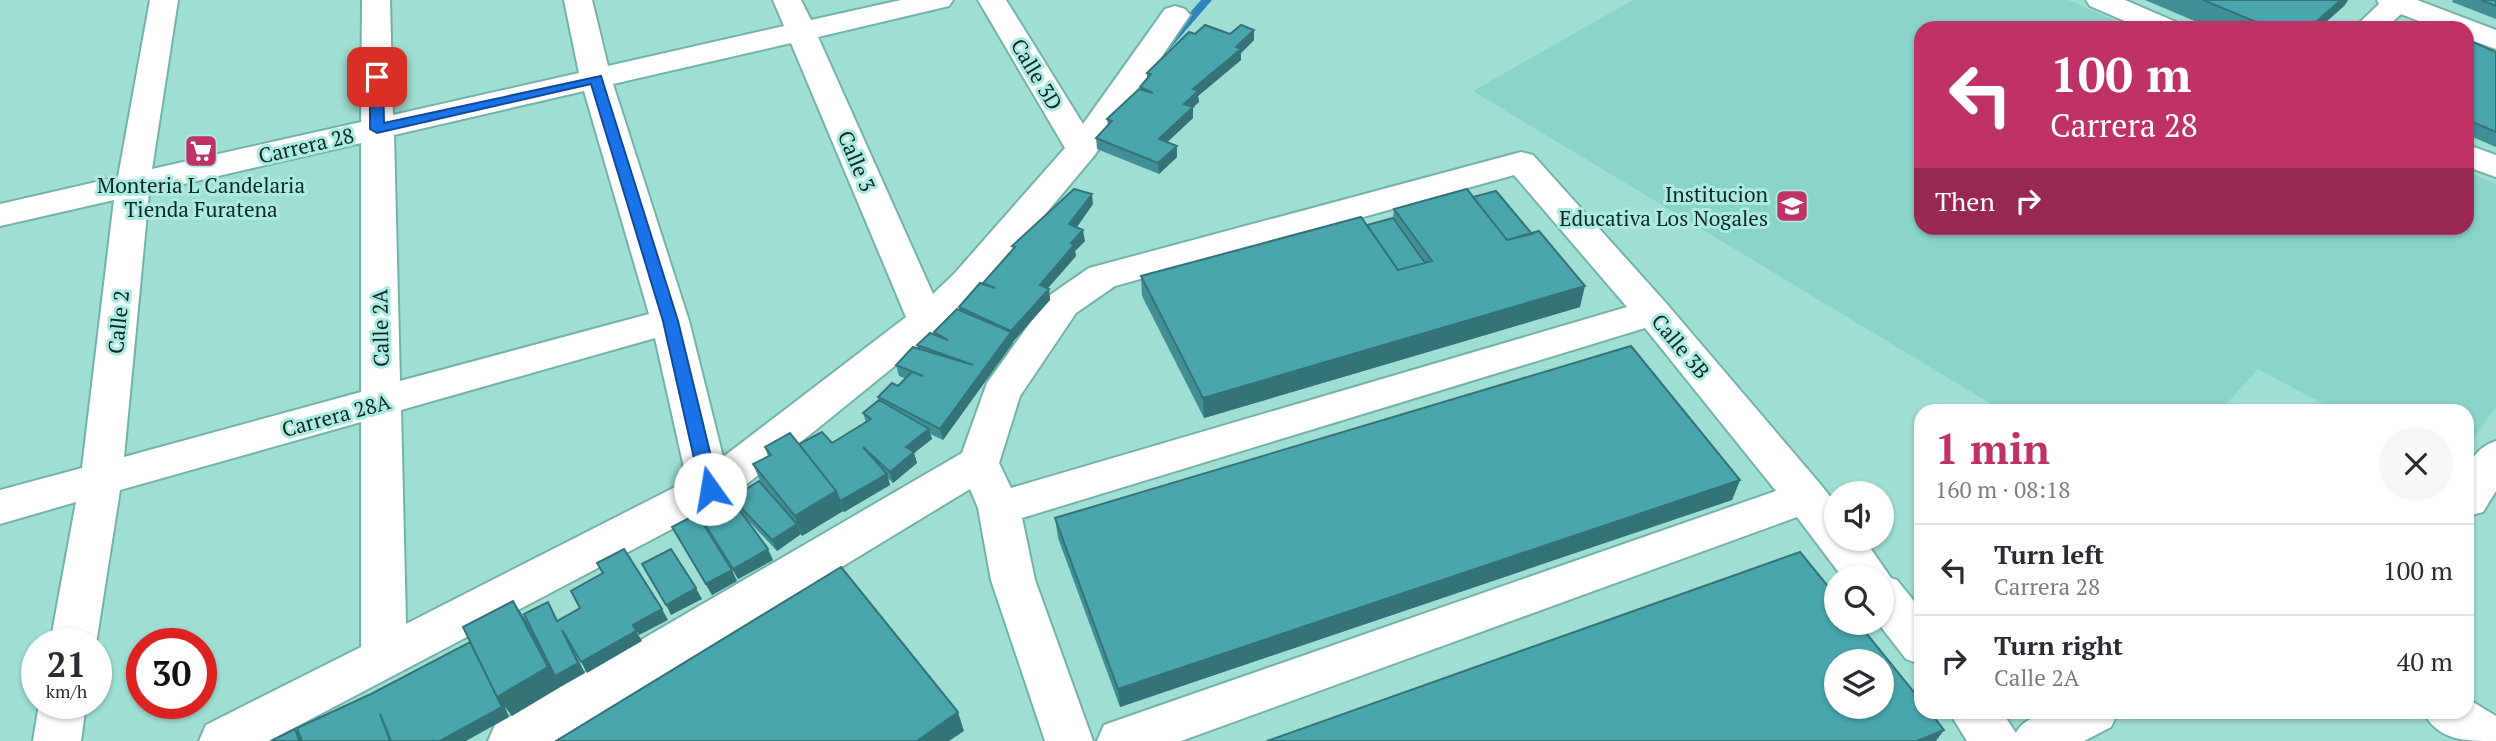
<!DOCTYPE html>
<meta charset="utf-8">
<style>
body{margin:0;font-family:"PT Serif",serif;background:#f7f7f7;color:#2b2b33;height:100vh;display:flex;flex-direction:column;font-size:26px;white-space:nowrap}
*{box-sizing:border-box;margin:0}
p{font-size:23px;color:#7c7c81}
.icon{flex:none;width:38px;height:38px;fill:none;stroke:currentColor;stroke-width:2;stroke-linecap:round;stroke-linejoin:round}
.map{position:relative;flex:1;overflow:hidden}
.panel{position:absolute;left:1914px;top:404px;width:560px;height:315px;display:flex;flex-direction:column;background:#fff;border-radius:21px;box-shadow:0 2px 5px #0004}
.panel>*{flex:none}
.hud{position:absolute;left:1914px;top:21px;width:560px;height:214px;border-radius:21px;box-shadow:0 2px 5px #0004;background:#be3267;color:#fff;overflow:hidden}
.buttons{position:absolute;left:1824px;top:481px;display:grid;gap:14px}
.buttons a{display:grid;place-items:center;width:70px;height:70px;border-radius:50%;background:#fff;box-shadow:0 2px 5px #0004;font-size:35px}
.speed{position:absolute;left:21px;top:628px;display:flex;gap:14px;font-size:35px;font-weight:700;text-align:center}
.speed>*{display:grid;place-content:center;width:91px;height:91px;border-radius:50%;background:#fff;box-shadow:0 2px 5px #0004;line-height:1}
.speed small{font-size:18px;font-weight:400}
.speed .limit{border:10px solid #d22;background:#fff;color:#111}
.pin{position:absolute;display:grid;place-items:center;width:60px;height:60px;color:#fff;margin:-30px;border-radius:14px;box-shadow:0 4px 10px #0006}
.me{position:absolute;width:77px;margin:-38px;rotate:347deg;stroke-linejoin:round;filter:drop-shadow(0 0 5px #0008)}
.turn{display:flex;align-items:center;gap:24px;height:147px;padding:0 21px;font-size:32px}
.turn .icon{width:91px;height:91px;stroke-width:2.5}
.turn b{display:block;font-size:49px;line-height:60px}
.then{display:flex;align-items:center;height:66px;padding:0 21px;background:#0003;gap:14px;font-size:26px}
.round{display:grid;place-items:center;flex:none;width:74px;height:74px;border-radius:37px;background:#f7f7f7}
.overview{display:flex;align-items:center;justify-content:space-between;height:119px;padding:0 21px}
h1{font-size:42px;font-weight:700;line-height:52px;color:#be3267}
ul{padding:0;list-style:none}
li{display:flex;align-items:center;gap:21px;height:91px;padding:0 21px;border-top:2px solid #e1e1e2}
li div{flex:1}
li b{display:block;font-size:26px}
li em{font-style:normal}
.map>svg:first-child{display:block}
.built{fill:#89d3c7}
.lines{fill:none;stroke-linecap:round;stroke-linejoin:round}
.stream{fill:#3183bb;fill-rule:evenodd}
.minor-casing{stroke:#74b2a8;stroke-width:4}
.minor{fill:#fff;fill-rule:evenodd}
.wall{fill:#408f95}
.shaded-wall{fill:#347479}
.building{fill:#4aa6ad;stroke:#347479;stroke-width:2;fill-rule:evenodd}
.route{fill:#1a73e8;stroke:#114b97;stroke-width:2}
.labels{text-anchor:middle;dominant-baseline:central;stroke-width:6;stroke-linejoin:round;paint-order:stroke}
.street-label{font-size:21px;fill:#0e2824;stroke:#acebe0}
.poi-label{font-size:21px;fill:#0e2824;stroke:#acebe0}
</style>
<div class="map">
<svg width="2496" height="741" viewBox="0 0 2496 741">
<rect width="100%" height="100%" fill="#9fded3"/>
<path class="built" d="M 1633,0 L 2068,0 L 2133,28 L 1922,28 L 1922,228 L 2468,228 L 2468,172 L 2496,184 L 2496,407 L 2468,446 L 2468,411 L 2337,411 L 2258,369 L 2220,411 L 2003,411 L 1473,91 Z"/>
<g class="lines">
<path class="stream" d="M 1201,0 L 1212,0 L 1168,51 L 1160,51 L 1160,47 Z"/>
<defs>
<path id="minor" d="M 150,0 L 178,0 L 152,169 L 361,122 L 362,0 L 390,0 L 393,115 L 579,73 L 564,0 L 592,0 L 608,66 L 784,26 L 773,0 L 801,0 L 811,20 L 901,0 L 953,0 L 949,6 L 818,37 L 933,294 L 954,274 L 1065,148 L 978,0 L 1006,0 L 1083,124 L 1165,9 L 1175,6 L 1185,9 L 1190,15 L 1094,156 L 980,292 L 939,330 L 817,429 L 725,501 L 269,741 L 199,741 L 206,725 L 361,647 L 361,422 L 120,490 L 96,644 L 50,644 L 76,502 L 0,524 L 0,490 L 82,468 L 114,200 L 0,226 L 0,204 L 118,177 ZM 791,43 L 906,317 L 723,457 L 689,321 L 613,84 ZM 584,91 L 649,314 L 400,381 L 394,135 ZM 361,143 L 361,392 L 124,457 L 149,192 ZM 655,338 L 687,481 L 406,624 L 401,410 Z
M 2086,0 L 2125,0 L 2176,22 L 2181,28 L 2141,28 L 2090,6 Z
M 2377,0 L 2417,0 L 2496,30 L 2496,49 L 2468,39 L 2468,28 L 2437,28 L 2401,14 L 2386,28 L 2354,28 L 2379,4 Z
M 2468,145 L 2496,155 L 2496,177 L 2468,167 Z
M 1521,152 L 1533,155 L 1666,303 L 1821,485 L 1836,504 L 1836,539 L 1864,539 L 1891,578 L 1897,580 L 1922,611 L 1922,665 L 1906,659 L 1878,623 L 1881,623 L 1881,578 L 1843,578 L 1797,517 L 1181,741 L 1097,741 L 1104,725 L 1121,719 L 1776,491 L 1645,328 L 1022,518 L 1035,580 L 1093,741 L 1045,741 L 991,580 L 978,508 L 970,489 L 555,741 L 488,741 L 495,725 L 962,453 L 987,383 L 1050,295 L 1089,268 ZM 1514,175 L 1627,307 L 1011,488 L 999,463 L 1020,396 L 1076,313 L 1115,286 Z
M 2496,441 L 2496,491 L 2483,512 L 2468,516 C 2468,485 2460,453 2496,441 Z
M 2468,699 L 2496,716 L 2496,741 C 2464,741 2439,741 2423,712 L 2468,712 Z
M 39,704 L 86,704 L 81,741 L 33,741 Z
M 1949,712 L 2002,712 L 2016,733 C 2030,704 2090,712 2118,712 L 2111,727 L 2084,741 L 1967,741 Z"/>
</defs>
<use href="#minor" class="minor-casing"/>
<use href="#minor" class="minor"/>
</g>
<path class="wall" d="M 2145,0 L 2348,0 L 2344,6 L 2319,28 L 2211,28 Z
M 2453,0 L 2496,0 L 2496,19 L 2452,2 Z
M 1254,30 L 1254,40 L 1241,53 L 1241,60 L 1198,96 L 1199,102 L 1193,107 L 1193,118 L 1167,142 L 1177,146 L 1177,157 L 1159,174 L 1097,149 L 1096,138 L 1108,126 L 1107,119 L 1140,89 L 1140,87 L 1147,79 L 1147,73 L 1195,34 L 1230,34 Z
M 2468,40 L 2496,52 L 2496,147 L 2468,135 Z
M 1473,197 L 1580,307 L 1204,418 L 1142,296 L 1141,276 L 1367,225 L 1393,218 L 1394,209 Z
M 1093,204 L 1077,227 L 1085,241 L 1075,251 L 1076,256 L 1048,288 L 1050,300 L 1013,341 L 1013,343 L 943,440 L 930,434 L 932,439 L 914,453 L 917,463 L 893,483 L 888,478 L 890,485 L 844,512 L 843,511 L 802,536 L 801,534 L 777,551 L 744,516 L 773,560 L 738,579 L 704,525 L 699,515 L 734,503 L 732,498 L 761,483 L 753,464 L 768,456 L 765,447 L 832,443 L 866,422 L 863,413 L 879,400 L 878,397 L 898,386 L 906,379 L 899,376 L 896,365 L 918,348 L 917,345 L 935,334 L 934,332 L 959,310 L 959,307 L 983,284 L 983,283 L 1013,249 L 1012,246 Z
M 1740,480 L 1732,500 L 1120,707 L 1058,538 L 1055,518 Z
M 672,527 L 737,581 L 712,595 Z"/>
<path class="shaded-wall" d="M 2341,0 L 2348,0 L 2344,6 L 2319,28 L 2309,28 Z
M 1254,30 L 1254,40 L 1241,53 L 1241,60 L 1198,96 L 1199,102 L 1184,115 L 1184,104 L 1193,89 Z
M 1193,107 L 1193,118 L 1159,150 L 1159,139 Z
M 1177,146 L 1177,157 L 1159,174 L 1158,163 Z
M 1092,194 L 1093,204 L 1071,235 L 1069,224 Z
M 1083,230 L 1085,241 L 1075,251 L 1076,256 L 1041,296 L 1040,285 L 1071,243 Z
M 1585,286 L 1580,307 L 1204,418 L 1203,398 Z
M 1049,289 L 1050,300 L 1013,342 L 1011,331 Z
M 1011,332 L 1013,343 L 943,440 L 940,429 Z
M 929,429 L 932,439 L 914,453 L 917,463 L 893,483 L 890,472 L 906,447 Z
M 887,474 L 890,485 L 844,512 L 840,501 Z
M 1740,480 L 1732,500 L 1120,707 L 1118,689 Z
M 836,491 L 843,511 L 802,536 L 795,516 Z
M 797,524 L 801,534 L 777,551 L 772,540 Z
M 768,549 L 773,560 L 738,579 L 733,569 Z
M 732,570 L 737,581 L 712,595 L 706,584 Z
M 696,588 L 702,599 L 671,615 L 666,605 Z
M 513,601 L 526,620 L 556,676 L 562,630 L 568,640 L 585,673 L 562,686 L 561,684 L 562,686 L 512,716 L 505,707 L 509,717 L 466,741 L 440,741 L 472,642 Z
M 662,609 L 668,620 L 639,635 L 633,625 Z
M 636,631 L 642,641 L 587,673 L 581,662 Z
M 958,712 L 964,731 L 949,741 L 917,741 Z
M 295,729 L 305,739 L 306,741 L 299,741 Z
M 1944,730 L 1936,741 L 1917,741 Z"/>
<path class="building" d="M 2203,0 L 2341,0 L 2309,28 L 2271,28 Z
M 2481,0 L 2496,0 L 2496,6 Z
M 2423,23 L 2435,28 L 2417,28 Z
M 1205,25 L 1230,34 L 1241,25 L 1254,30 L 1236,47 L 1241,49 L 1193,89 L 1198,91 L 1184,104 L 1193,107 L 1159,139 L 1177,146 L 1158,163 L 1096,138 L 1112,121 L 1107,119 L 1139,89 L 1153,93 L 1140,87 L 1151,74 L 1147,73 L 1189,32 L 1195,34 Z
M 2468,40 L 2496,52 L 2496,132 L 2468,120 Z
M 1074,189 L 1092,194 L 1069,224 L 1083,230 L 1071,243 L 1074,245 L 1040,285 L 1049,289 L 1011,331 L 959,307 L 980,283 L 995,288 L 983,283 L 1015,247 L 1012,246 Z
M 1467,189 L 1507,240 L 1539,231 L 1585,286 L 1203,398 L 1141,276 L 1361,217 L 1398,270 L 1432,261 L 1394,209 Z
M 1496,191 L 1532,234 L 1507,240 L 1473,197 Z
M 1393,218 L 1425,263 L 1398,270 L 1367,225 Z
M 957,309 L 1011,332 L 940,429 L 878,397 L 892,383 L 898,386 L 912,372 L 923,376 L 896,365 L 913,347 L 973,365 L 917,345 L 930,333 L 948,340 L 934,332 Z
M 1631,346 L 1740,480 L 1118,689 L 1055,518 Z
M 879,400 L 929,429 L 906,447 L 914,452 L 890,472 L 863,447 L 887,474 L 840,501 L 836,491 L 799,444 L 822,432 L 832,443 L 871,419 L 863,413 Z
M 790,433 L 836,491 L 795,516 L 753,464 L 771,455 L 765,447 Z
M 759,481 L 797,524 L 772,540 L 732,498 Z
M 730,497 L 768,549 L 733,569 L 699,515 Z
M 697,514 L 732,570 L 706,584 L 672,527 Z
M 624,549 L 662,609 L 633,625 L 636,631 L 581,662 L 562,630 L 578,663 L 555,676 L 524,614 L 548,602 L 557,621 L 580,608 L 571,591 L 603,573 L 597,563 Z
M 671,549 L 696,588 L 666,605 L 642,564 Z
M 1800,552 L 1836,596 L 1836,623 L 1858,623 L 1922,702 L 1922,712 L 1930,712 L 1944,730 L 1917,741 L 1267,741 ZM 1836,662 L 1881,662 L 1881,707 L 1836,707 Z
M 841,567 L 958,712 L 917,741 L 556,741 Z
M 513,601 L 548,667 L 497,697 L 463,627 Z
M 470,642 L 502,707 L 440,741 L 433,741 L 432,740 L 433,741 L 391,741 L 380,714 L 390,741 L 302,741 L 297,728 L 371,694 Z
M 295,729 L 299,741 L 271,741 Z"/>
<path class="route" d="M 377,74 L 383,77 L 384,123 L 601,76 L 678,321 L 719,489 L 716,494 L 704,494 L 701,489 L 663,321 L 591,84 L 377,133 L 370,129 L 370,77 Z"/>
<defs>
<symbol id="supermarket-square" viewBox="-11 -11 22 22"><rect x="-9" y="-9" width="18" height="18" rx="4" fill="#be3267" stroke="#acebe0"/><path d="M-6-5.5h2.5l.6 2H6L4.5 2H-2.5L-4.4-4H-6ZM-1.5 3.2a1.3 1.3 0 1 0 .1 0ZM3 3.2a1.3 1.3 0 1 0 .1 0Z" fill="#fff"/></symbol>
<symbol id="school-square" viewBox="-11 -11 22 22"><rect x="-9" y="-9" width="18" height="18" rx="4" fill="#be3267" stroke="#acebe0"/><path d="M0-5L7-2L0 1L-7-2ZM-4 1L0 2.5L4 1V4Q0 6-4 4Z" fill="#fff"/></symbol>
</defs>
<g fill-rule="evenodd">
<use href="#supermarket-square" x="182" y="132" width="38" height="38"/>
<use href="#school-square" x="1773" y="187" width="38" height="38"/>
</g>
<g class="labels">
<g class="street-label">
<text transform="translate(1037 74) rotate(59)">Calle 3D</text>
<text transform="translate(306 145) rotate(-13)">Carrera 28</text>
<text transform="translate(857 161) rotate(67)">Calle 3</text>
<text transform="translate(118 322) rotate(-84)">Calle 2</text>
<text transform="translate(380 328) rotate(-91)">Calle 2A</text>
<text transform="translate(1681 346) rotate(50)">Calle 3B</text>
<text transform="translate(336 415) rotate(-15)">Carrera 28A</text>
</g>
<g class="poi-label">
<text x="201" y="185">Monteria L Candelaria<tspan x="201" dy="24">Tienda Furatena</tspan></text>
<text x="1768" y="194" text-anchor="end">Institucion<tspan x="1768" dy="24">Educativa Los Nogales</tspan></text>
</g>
</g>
</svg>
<div class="buttons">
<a><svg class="icon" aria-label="sound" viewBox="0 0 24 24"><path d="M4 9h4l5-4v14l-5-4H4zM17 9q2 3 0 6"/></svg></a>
<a><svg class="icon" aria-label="search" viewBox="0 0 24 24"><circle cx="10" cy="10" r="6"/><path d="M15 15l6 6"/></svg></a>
<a><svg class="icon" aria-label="layers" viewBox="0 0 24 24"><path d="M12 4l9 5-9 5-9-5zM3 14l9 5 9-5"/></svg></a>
</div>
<div class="speed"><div>21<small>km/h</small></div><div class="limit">30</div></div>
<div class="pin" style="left:377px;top:77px;background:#d93025"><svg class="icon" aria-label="arrive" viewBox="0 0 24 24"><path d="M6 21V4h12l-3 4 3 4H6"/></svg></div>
<svg class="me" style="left:710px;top:489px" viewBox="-20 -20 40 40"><circle r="19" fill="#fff"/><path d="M0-13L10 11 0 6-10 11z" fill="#1a73e8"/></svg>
<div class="hud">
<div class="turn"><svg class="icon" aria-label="left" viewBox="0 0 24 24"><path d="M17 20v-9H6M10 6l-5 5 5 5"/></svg><div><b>100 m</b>Carrera 28</div></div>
<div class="then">Then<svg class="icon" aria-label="right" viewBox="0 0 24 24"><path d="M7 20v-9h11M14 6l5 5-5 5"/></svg></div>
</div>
<section class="panel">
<div class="overview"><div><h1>1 min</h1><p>160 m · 08:18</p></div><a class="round"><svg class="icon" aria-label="close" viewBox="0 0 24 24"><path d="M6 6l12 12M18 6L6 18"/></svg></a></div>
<ul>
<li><svg class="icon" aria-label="left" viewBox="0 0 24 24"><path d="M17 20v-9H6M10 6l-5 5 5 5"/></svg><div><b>Turn left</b><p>Carrera 28</p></div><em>100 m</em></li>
<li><svg class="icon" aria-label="right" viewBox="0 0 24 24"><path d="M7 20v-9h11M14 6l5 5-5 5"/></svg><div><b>Turn right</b><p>Calle 2A</p></div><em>40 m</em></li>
</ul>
</section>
</div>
